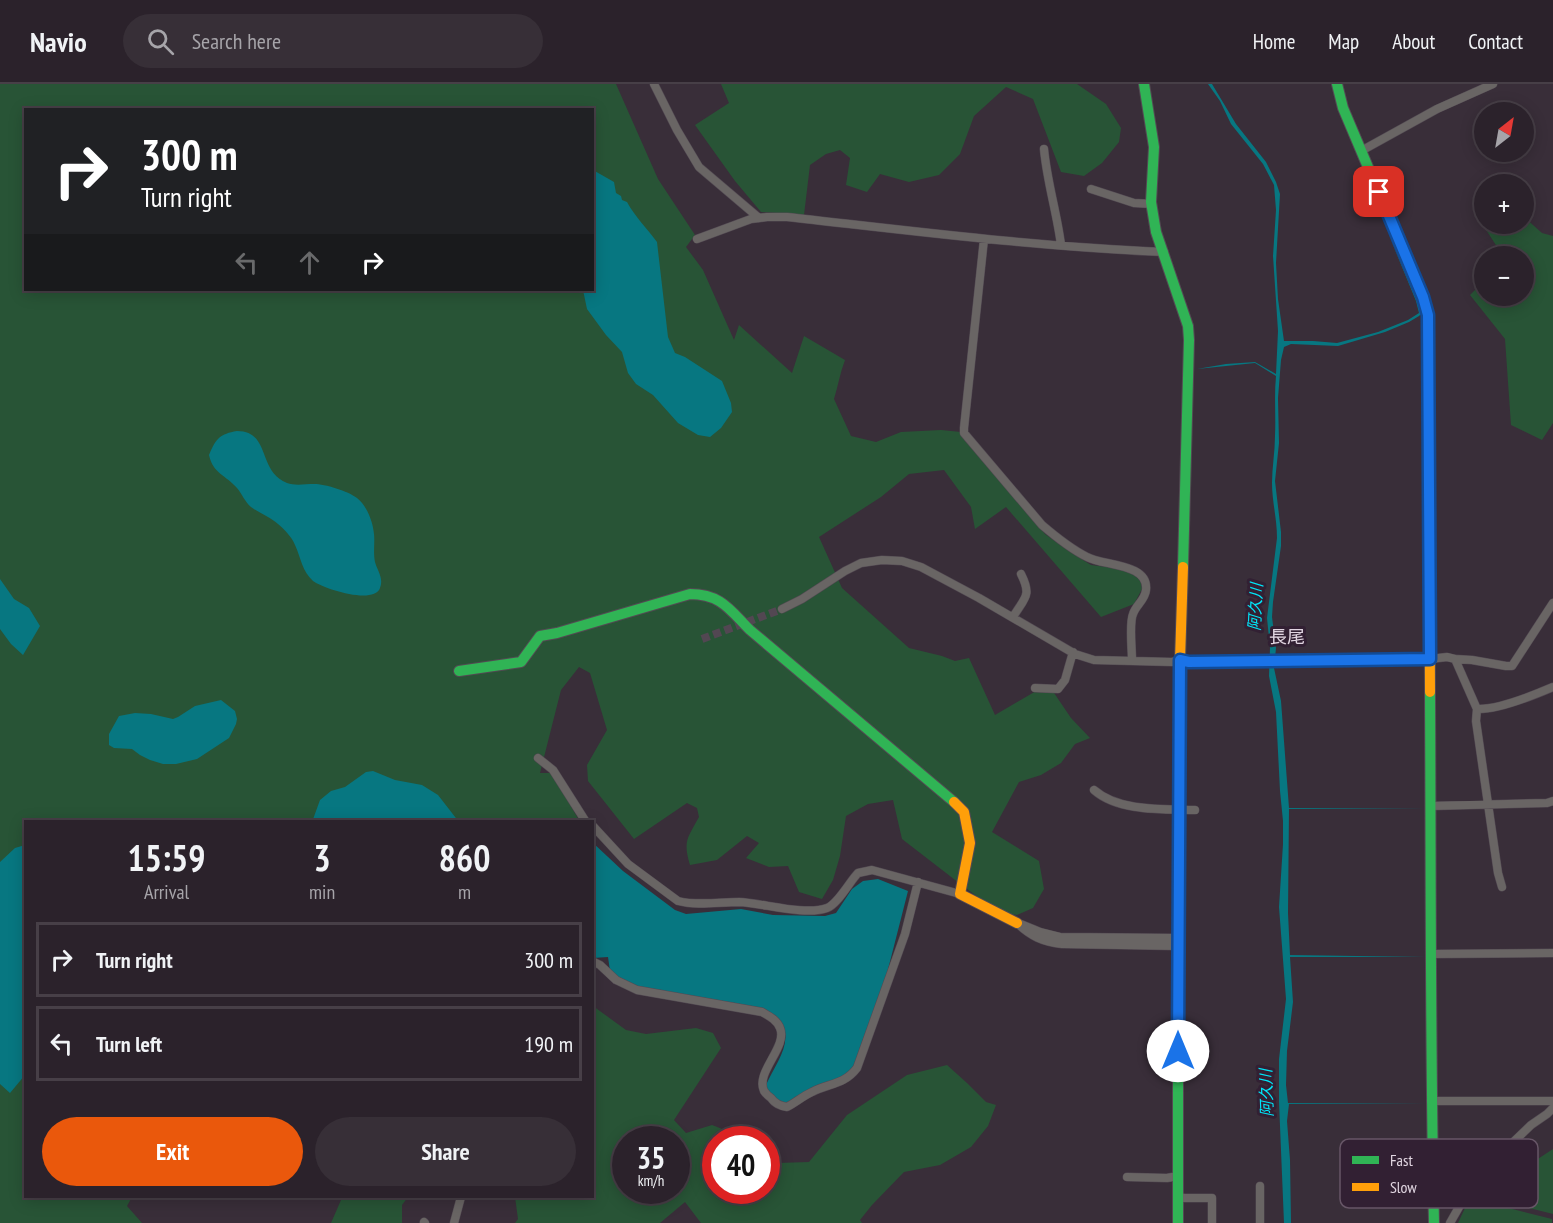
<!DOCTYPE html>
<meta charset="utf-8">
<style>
body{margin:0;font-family:"PT Sans Narrow","Noto Sans JP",sans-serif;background:#372f37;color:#f1f3f6;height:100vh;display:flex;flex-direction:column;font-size:22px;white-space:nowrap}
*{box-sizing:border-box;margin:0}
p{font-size:20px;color:#a6a4a9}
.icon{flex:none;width:33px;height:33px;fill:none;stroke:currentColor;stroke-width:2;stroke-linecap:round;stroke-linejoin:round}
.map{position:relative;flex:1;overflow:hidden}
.drawer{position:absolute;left:24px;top:736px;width:570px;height:378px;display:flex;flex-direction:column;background:#2b222b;border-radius:0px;box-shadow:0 3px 15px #0003,0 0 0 2px #473f47}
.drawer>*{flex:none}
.guide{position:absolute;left:24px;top:24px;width:570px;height:183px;border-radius:0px;box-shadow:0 3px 15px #0003,0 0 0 2px #473f47;background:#202124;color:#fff;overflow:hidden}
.needle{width:39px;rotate:31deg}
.controls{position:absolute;left:1474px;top:18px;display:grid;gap:12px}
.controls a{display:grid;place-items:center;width:60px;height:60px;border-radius:50%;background:#2b222b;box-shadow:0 3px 15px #0003,0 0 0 2px #473f47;font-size:30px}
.speed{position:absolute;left:612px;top:1042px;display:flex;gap:12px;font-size:30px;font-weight:700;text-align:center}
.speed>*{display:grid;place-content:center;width:78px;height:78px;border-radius:50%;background:#2b222b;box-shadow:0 3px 15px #0003,0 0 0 2px #473f47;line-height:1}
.speed small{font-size:15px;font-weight:400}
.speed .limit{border:9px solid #d22;background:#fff;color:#111}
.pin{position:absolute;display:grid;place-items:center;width:51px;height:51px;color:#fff;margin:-26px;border-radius:12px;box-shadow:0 3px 9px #0006}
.me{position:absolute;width:66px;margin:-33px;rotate:0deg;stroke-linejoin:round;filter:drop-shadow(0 0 4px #0008)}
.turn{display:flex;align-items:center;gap:21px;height:126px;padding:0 18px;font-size:27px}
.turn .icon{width:78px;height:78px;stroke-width:2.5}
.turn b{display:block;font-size:42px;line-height:51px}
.lanes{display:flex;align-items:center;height:57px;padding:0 18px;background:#0003;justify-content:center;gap:30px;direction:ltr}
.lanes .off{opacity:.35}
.eta{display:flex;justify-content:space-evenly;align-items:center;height:102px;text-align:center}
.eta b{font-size:36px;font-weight:700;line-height:42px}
.button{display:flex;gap:12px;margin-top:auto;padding:12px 18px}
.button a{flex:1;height:69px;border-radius:36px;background:#ea580c;color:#fff;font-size:24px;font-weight:700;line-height:69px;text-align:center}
.button a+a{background:#372f37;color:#f1f3f6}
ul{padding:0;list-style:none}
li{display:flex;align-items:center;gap:18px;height:75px;margin:0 12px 9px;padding:0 6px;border:3px solid #473f47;border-radius:0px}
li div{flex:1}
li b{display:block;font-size:22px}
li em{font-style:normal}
header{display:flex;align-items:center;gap:36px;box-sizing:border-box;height:84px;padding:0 30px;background:#2b222b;border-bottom:2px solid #473f47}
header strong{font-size:28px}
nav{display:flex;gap:33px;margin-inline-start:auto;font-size:21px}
.search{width:420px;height:54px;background:#372f37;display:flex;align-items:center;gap:15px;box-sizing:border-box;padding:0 21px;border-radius:33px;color:#a6a4a9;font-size:22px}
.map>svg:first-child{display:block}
.green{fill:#285436;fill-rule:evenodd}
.water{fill:#077781}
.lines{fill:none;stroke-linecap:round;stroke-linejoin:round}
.street-tunnel{stroke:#524752;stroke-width:8;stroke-dasharray:8 4;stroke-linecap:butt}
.street-casing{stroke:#534a53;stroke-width:9}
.fast-casing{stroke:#534a53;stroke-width:12}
.slow-casing{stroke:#534a53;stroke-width:12}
.street{stroke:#696564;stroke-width:8}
.fast{stroke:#30b455;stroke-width:10}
.slow{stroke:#ff9f0a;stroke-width:10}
.route-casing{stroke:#114b97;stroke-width:15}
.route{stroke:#1a73e8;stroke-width:10}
.labels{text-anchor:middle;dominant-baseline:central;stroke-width:6;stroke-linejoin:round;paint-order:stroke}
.water-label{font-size:16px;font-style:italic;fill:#00e7f9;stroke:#322033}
.quarter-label{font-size:18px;fill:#e1d5e1;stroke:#322033}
.key{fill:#322033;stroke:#675667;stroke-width:1.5}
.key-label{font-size:16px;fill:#e1d5e1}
</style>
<header>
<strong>Navio</strong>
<div class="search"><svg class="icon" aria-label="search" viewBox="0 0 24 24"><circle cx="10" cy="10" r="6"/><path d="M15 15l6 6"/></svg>Search here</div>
<nav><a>Home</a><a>Map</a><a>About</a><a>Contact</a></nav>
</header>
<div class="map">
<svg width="1553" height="1139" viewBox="0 0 1553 1139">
<rect width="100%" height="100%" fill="#392e39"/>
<path class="green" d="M 0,0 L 616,0 L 658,95 L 695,151 L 686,163 L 703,186 L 734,256 L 739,241 L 792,289 L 804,252 L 845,276 C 840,289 838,302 834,315 L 851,352 L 876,358 L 901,348 L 941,346 L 961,348 L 1045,450 L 1070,468 L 1091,481 L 1122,485 L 1132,489 L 1141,497 L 1142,505 L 1134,520 L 1101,533 L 1006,423 L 975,445 L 971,423 L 944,386 L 909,390 L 881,413 L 819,453 L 842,504 L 909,564 L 942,572 L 955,577 L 969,574 L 995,631 L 1048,600 L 1071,634 L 1090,654 L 1075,660 L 1061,679 L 1041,691 L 1019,698 L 992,748 L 1039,777 L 1044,805 L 1033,824 L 1017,831 L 998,828 L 959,799 L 902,755 L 893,716 L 868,720 L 846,732 L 840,772 L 833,796 L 822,815 L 799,808 L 788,782 L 769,783 L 746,774 L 759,759 L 747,752 L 717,776 L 690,781 C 683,757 687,755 699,733 L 697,724 L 687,719 L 634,755 L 588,697 L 587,681 L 607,646 L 590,589 L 579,583 L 561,606 L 540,689 L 552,689 L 580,738 L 26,738 L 26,1113 L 132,1113 L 127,1122 L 142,1139 L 0,1139 ZM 26,26 L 592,26 L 592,206 L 26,206 Z
M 721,0 L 1077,0 L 1106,20 L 1121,44 L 1119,58 L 1102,79 L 1084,92 L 1061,88 L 1033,15 L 1006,3 L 974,32 L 960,70 L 939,91 L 909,98 L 880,90 L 867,108 L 846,101 L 850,74 L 840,66 L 826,70 L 810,81 L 804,131 L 761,128 L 735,97 L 695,41 L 729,19 Z
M 1524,133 L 1542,149 L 1553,152 L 1553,339 L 1542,356 L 1511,341 L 1505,255 L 1470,211 L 1485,196 L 1485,212 L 1524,212 L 1524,172 L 1503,172 L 1481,138 L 1485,137 L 1485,140 L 1524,140 Z
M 593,922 L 626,946 L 646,950 L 696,944 L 713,949 L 721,964 L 674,1036 L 686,1049 L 712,1041 L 735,1050 L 744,1056 L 716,1056 L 716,1107 L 766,1107 L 767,1072 L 777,1079 L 809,1078 L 847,1031 L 907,991 L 947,981 L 967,999 L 986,1018 L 996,1021 L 988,1042 L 971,1063 L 940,1081 L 904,1088 L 872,1121 L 860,1136 L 862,1139 L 701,1139 L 685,1118 L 660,1139 L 515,1139 L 518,1135 L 515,1113 L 592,1113 ZM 626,1056 L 676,1056 L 676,1107 L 626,1107 Z
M 1553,1065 L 1553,1130 L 1494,1115 L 1521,1086 Z
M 1476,1108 L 1493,1120 L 1552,1135 L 1552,1139 L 1458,1139 L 1465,1124 Z
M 341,1113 L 408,1113 L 402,1121 L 402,1139 L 331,1139 L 341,1116 Z"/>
<path class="water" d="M 1208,0 L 1212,0 L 1236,40 L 1266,78 L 1276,98 L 1280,110 L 1276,179 L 1278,215 L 1284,257 L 1313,257 L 1337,259 L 1378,248 L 1408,236 L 1419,229 L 1416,217 L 1388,149 L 1417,217 L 1421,230 L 1419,232 L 1409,238 L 1385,248 L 1338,262 L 1291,260 L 1284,263 L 1281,276 L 1278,314 L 1279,359 L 1275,397 L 1281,448 L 1281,462 L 1273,518 L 1272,533 L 1276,564 L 1274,584 L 1281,617 L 1289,724 L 1426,724 L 1289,725 L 1288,829 L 1290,871 L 1426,873 L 1290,873 L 1293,918 L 1287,967 L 1286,1001 L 1288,1019 L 1426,1020 L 1289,1020 L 1287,1037 L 1290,1076 L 1291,1139 L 1284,1139 L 1279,1018 L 1279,975 L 1286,915 L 1279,823 L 1283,760 L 1283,737 L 1280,707 L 1276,628 L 1269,592 L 1270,564 L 1267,534 L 1277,454 C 1277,435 1272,417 1272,399 C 1272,383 1275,368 1275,352 C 1276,332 1274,312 1276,292 L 1255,279 L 1197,285 L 1226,280 L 1255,278 L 1276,290 L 1278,247 L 1273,172 L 1276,126 L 1274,101 L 1263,80 L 1231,40 L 1220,17 Z
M 593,86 L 614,98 L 616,109 L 621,112 L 622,116 L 627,118 C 635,133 647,144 657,158 L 668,253 L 675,269 L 685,273 L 722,297 L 731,319 L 732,328 L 721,344 L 710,353 L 698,351 L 678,339 L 653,311 L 636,300 L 628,289 L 622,268 L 606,251 L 587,225 L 583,206 L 592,206 Z
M 237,347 C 271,347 257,387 287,399 C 295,402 305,400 314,400 C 325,400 348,407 357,414 C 367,422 373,438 374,450 C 375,459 373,468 375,478 C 377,486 384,494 380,504 C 374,521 324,505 313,497 C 302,487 301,474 295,461 C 292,453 284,445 278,440 C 270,433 259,429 251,423 C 245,418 242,410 237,404 C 226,391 213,390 209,371 C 216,354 220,350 237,347 Z
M 0,495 L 14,515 L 29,524 L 40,542 L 23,571 L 11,560 L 0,545 Z
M 221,616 L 235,627 L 237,635 L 236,640 L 229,654 L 197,675 L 176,680 L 163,680 L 150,676 L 140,671 L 132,665 L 114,664 L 109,661 L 109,650 L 119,632 L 135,629 L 151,630 L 173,635 L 178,633 L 195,622 Z
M 373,687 L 395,696 L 422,701 L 438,711 L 459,738 L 312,738 L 320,716 L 331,707 L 345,703 L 366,688 Z
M 592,758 L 623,787 L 675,826 L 686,830 L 741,825 L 773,831 L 825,832 L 836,829 L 852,805 L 863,797 L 878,795 L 908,807 L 883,905 L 874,929 L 862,958 L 863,969 L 851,992 L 792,1018 C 791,1018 783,1020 782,1020 C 774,1019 767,1007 766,1001 C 776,978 800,951 773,931 L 624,900 L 610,887 L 608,873 L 593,874 Z
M 25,761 L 25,991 L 10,1009 L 0,1000 L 0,778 L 15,764 Z"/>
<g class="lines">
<path class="street-tunnel" d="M 702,555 L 782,525"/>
<defs>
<path id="street" d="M 654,0 L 677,46 L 699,83 L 759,134
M 1044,65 C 1047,98 1057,129 1061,161
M 1361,67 L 1437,25 L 1493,0
M 1091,105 L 1134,119 L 1152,120
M 697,155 L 751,135 L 767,133 L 787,133 C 913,147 1038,163 1164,168
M 984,155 L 964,344 L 964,349 L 1042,441 C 1056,453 1071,465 1087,473 C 1103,482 1149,479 1146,506 C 1145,516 1136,521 1133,530 C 1129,539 1132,565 1132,576
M 782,525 L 802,515 L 845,487 L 861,479 L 882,476 L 902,477 L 921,483 L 979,514 L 1075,570 L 1094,576 L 1172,578 L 1180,576 L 1189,578 L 1430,575 L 1447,573 L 1455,575 L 1477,625 C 1498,626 1532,612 1553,603
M 1013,533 C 1025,513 1032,512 1021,490
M 1455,575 L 1472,576 L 1506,582 L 1512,582 L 1553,519
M 1035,604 L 1058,605 L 1065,596 L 1073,568
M 1477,625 L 1476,637 L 1498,789 L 1502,803
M 538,674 L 553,686 L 586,738
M 1094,706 C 1119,728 1164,725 1195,726
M 1431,722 L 1547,719 L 1553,717
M 592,741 L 628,780 L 678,817 C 697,822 719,818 739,818 C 763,819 805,832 827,824 C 838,820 850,797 858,789 L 872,786 L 960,810
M 1017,839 C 1030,852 1043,858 1062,860 L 1178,862
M 1018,839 L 1040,848 L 1060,853 L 1178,854
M 1432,870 L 1553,869
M 592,877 L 600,881 L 616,896 L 637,906 L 762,928 C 769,932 777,936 780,944 C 788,963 755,988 764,1007 C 766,1010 768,1012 771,1014 C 775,1020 780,1022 787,1023 C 795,1019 803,1012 812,1008 C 829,999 844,1001 857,984 L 905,850 L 918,798
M 1431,1017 L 1553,1017
M 1127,1093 L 1167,1094 L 1178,1092
M 1178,1112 L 1184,1114 L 1212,1114 L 1212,1139
M 424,1138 L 425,1139
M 454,1139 L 461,1113
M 1260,1139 L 1260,1102
M 1450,1139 L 1467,1109 L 1503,1068 L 1531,1041 L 1547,1030 L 1553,1024"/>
<path id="fast" d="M 1144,0 L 1154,63 L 1151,118 L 1156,148 L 1188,242 L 1189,256 L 1183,483
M 1337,0 L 1343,24 L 1423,213 L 1428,231 L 1429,415
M 459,587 L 521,578 L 540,552 L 557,549 L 690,510 C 721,510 730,526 750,546 L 954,718
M 1430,608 C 1431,785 1430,962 1434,1139
M 1178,879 L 1178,1139"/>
<path id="slow" d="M 1429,415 L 1430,608
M 954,718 L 964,728 L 970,759 L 960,810 L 1017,839
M 1178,879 L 1180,576 L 1183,483"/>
</defs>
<use href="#street" class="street-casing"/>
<use href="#fast" class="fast-casing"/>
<use href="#slow" class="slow-casing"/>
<use href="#street" class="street"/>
<use href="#fast" class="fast"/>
<use href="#slow" class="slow"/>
</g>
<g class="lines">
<defs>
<path id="route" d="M 1178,967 L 1180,576 L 1189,578 L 1430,575 L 1428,231 L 1423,213 L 1379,108"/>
</defs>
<use href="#route" class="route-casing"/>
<use href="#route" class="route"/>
</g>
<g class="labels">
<g class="water-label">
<text transform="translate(1255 523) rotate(-87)">阿久川</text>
<text transform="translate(1266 1009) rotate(-92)">阿久川</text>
</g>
<g class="quarter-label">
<text x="1287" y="552">長尾</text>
</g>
</g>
<rect x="1340" y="1055" width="198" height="69" rx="9" class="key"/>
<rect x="1352" y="1072" width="27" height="8" fill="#30b455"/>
<rect x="1352" y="1099" width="27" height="8" fill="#ff9f0a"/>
<g class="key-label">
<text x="1390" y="1082">Fast</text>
<text x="1390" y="1109">Slow</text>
</g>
</svg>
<div class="controls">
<a><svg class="needle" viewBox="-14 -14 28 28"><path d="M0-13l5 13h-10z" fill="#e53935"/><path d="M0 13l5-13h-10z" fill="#a6a4a9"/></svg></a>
<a>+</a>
<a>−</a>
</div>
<div class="speed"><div>35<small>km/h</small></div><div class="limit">40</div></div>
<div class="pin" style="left:1379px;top:108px;background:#d93025"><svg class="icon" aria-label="arrive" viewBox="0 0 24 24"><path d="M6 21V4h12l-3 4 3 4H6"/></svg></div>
<svg class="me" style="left:1178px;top:967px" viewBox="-20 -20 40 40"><circle r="19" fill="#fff"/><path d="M0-13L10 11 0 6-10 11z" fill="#1a73e8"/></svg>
<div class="guide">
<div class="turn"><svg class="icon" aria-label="right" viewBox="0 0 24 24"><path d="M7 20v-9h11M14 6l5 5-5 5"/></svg><div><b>300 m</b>Turn right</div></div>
<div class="lanes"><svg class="icon off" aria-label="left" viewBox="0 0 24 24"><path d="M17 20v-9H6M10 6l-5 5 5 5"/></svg><svg class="icon off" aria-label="ahead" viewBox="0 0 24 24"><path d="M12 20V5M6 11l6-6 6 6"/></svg><svg class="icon" aria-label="right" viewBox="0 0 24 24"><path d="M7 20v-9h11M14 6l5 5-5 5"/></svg></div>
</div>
<section class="drawer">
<div class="eta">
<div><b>15:59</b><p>Arrival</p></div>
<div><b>3</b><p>min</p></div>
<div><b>860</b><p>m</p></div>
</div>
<ul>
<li><svg class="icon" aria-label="right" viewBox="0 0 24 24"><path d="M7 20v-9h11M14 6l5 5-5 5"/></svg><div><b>Turn right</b></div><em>300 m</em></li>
<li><svg class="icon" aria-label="left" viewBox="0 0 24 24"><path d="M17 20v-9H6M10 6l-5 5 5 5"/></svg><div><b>Turn left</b></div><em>190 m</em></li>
</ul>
<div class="button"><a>Exit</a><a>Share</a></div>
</section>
</div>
